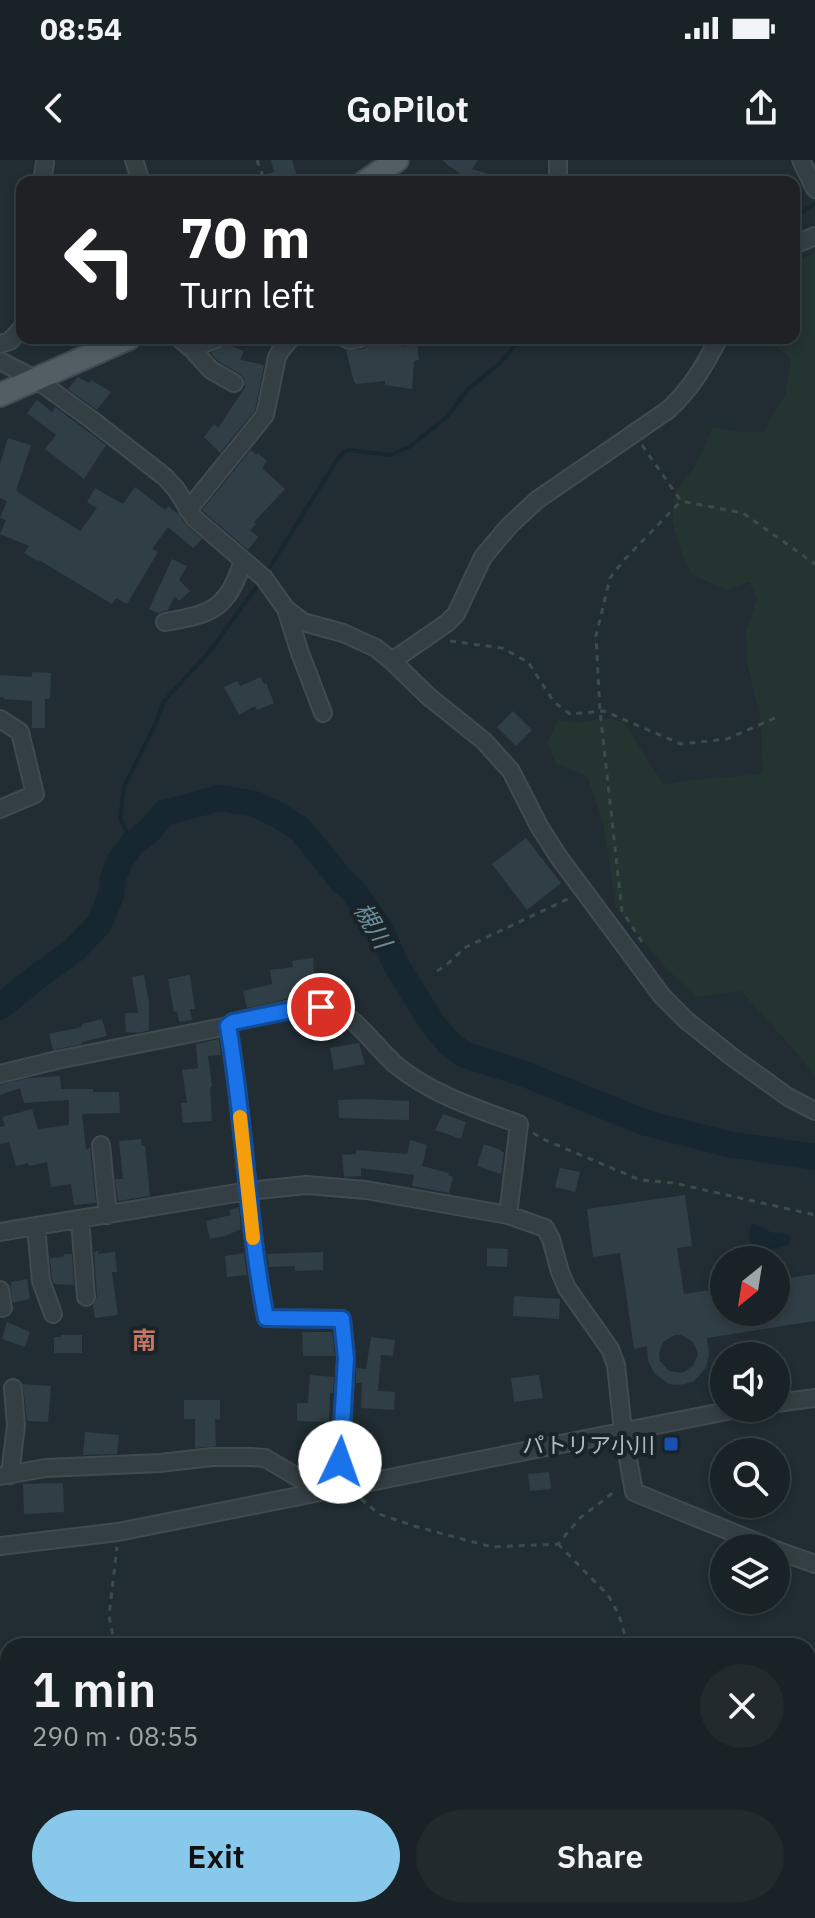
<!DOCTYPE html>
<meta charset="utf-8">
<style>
body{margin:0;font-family:"IBM Plex Sans","Noto Sans JP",sans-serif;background:#222a2e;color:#f1f3f6;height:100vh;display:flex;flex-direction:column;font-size:30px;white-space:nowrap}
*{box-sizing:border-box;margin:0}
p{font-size:26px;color:#9fa4a7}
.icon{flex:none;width:44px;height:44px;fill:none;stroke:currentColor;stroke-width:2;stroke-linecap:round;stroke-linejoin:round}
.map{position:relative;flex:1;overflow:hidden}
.sheet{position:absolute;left:0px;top:1478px;width:816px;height:280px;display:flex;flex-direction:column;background:#192226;border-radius:24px 24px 0 0;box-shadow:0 4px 12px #0003,0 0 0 2px #373f43}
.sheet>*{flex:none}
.banner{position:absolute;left:16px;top:16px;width:784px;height:168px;border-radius:16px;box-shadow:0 4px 12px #0003,0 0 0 2px #373f43;background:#202124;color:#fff;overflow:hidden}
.needle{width:52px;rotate:210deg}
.fabs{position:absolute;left:710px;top:1086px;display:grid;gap:16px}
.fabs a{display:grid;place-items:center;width:80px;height:80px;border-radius:50%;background:#192226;box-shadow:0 4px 12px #0003,0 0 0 2px #373f43;font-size:40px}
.pin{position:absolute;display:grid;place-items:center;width:68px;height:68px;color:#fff;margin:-34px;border:4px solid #fff;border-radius:50%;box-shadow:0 2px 8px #0007}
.me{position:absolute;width:88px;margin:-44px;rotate:3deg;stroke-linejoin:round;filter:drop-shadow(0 0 6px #0008)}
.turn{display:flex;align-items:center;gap:28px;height:168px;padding:0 32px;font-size:36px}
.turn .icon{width:104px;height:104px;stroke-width:2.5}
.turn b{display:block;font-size:56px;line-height:68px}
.round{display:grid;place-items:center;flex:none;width:84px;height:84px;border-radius:42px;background:#222a2e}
.overview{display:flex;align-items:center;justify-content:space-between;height:136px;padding:0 32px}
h1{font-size:48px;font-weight:600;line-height:60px}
.action{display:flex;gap:16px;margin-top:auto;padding:16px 32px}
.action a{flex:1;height:92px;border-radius:48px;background:#88c9eb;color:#111;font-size:32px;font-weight:600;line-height:92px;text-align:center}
.action a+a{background:#222a2e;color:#f1f3f6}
.status{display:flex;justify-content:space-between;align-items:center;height:56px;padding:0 40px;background:#192226;direction:ltr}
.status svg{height:22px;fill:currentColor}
header{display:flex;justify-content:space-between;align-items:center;height:104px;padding:0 32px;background:#192226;font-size:36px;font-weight:600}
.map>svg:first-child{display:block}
.green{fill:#233431}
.water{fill:#16272f}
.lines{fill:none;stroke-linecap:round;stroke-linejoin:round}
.stream{stroke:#16272f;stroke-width:4}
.river{stroke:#16272f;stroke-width:26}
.building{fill:#303f46;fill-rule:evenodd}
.minor-casing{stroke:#404a50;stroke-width:20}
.major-casing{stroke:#404a50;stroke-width:26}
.path{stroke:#3b4c49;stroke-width:3;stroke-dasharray:6 6;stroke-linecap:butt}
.minor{stroke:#343f44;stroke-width:16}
.major{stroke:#525e64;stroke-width:22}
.route-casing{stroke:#114b97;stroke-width:20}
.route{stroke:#1a73e8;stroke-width:14}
.slow{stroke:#f59e0b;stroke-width:14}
.transit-dot{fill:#1a4fb4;stroke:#1a2328;stroke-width:3}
.labels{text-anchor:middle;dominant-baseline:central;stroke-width:8;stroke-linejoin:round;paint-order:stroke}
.poi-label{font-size:22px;fill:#aebac1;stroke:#1a2328;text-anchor:end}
.water-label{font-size:24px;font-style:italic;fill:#6a8d9c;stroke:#1a2328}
.neighbourhood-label{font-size:24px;font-weight:bold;fill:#c67464;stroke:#1a2328}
</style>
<div class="status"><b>08:54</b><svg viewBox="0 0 49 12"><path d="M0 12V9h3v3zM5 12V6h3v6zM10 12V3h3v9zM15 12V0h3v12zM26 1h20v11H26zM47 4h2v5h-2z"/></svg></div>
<header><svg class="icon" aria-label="back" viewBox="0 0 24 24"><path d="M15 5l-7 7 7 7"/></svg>GoPilot<svg class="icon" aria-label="share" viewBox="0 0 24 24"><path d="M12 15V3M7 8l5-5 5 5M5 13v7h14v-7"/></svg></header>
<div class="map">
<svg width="815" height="1758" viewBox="0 0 815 1758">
<rect width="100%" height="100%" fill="#212d33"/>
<path class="green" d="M 815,92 L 815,918 L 802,899 L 741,831 L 696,837 L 665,807 L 616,748 L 603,662 L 587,616 L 556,604 L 547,583 L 558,560 L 577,563 L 602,558 L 623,561 L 664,625 C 696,617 730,619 763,613 L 760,557 L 747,503 L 746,471 L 757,438 L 749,422 L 727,430 L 691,414 L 679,386 L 672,361 L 675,332 L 695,306 L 713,267 L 739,272 L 763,272 L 785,235 L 791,199 L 765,178 L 794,178 L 794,103 Z
M 815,1715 L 815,1758 L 736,1758 L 739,1750 L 808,1750 L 808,1738 Z"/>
<path class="water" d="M 752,1063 C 760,1065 767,1072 775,1073 C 783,1075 784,1071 791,1078 C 790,1080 790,1083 788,1085 C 787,1086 777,1088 775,1089 C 756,1093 743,1082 752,1063 Z"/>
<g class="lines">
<path class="stream" d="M 794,57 L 815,44
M 265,415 L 340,295 L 348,290 L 390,295 L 409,287 L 447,257 L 467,230 L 500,203 L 518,182 L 523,178
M 133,683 L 120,659 L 124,627 L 154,567 L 164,541 L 210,491 L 260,422"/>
<path class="river" d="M 0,847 L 42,813 L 73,791 L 99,764 L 111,735 L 113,718 L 120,700 L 133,683 L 148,672 L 164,653 L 220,638 L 255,644 L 280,656 L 301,670 L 342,721 L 352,729 L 382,772 L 395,803 L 432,863 L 449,883 L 465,895 L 522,913 L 646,963 L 728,984 L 815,997"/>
</g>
<path class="building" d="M 271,0 L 292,0 L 299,22 L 252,22 L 251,19 L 274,12 Z
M 442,0 L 478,0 L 472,9 L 505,19 L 505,22 L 473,22 L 446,4 L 446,3 Z
M 374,181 L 375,185 L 391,182 L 392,186 L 401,184 L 401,187 L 417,185 L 419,200 L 414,201 L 412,229 L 385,225 L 385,221 L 356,224 L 354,222 L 346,190 L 364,189 Z
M 227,184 L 244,191 L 240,200 L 264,205 L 255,250 L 220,293 L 204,277 L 214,264 L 218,268 L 246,226 L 244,226 L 244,218 L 240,214 L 218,201 L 211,193 Z
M 78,217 L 89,223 L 91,220 L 111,232 L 97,250 L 68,229 Z
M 37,240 L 52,252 L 55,247 L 106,285 L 84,319 L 45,289 L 56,275 L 27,253 Z
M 8,278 L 31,285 L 16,331 L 80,371 L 97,348 L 87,342 L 95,328 L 123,344 L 135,327 L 165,350 L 168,346 L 178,354 L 187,366 L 202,379 L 193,388 L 168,367 L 152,389 L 158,392 L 127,444 L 116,438 L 112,444 L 39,400 L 38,401 L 24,393 L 29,386 L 0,374 L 6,360 L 0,358 L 7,341 L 0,338 L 0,304 Z
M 251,290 L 256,295 L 258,293 L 267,301 L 262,308 L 285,329 L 254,362 L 256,364 L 250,370 L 258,377 L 248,390 L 202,350 Z
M 172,399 L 187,406 L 179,420 L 190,431 L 179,441 L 175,436 L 168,450 L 158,453 L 149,449 Z
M 32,512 L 51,513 L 50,539 L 45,539 L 45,568 L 32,568 L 32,541 L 3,539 L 4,537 L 0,537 L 0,515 L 32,517 Z
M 261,517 L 264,524 L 266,523 L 274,543 L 257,550 L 255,546 L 239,555 L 224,527 L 237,521 L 240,526 Z
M 513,551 L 532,570 L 516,586 L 497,567 Z
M 526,678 L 561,723 L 527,750 L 492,704 Z
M 313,798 L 315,830 L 289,833 L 291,838 L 247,848 L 243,831 L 272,824 L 270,810 L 293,807 L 292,801 Z
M 144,815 L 149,843 L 149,870 L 138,873 L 126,872 L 125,853 L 138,853 L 132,817 Z
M 190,815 L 195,849 L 190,849 L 192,860 L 179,862 L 177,851 L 174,852 L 168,819 Z
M 102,859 L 107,876 L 82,882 L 82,884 L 53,890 L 49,874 L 82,867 L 82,864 Z
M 219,879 L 221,895 L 208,896 L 212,927 L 210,927 L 212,961 L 183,963 L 181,943 L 187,943 L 182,910 L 198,908 L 196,884 Z
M 359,883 L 365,904 L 334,910 L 330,888 Z
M 60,916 L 61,929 L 93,929 L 93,932 L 119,932 L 120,953 L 82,954 L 86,989 L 90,988 L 96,1043 L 74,1045 L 71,1024 L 51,1027 L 47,1002 L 29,1006 L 28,1003 L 16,1006 L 9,982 L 0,984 L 0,967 L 5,966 L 2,957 L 32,949 L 38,969 L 69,965 L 69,940 L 24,943 L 20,928 L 0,935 L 0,925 L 28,918 Z
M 362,939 L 409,941 L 409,960 L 339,958 L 338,940 Z
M 443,954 L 466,962 L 461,979 L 435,970 Z
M 141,979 L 142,986 L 145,986 L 150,1036 L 118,1041 L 115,1019 L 123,1019 L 119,981 Z
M 410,980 L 427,985 L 422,1006 L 449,1013 L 448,1015 L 453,1017 L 449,1033 L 412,1026 L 414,1015 L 361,1008 L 361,1016 L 344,1017 L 342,995 L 356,994 L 356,990 L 407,994 Z
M 484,984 L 501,990 L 501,991 L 504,993 L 501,1014 L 477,1006 Z
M 560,1008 L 580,1012 L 575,1032 L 555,1027 Z
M 685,1035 L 692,1086 L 677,1088 L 684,1134 L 724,1128 L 724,1152 L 776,1152 L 776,1120 L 815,1114 L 815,1161 L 707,1178 L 709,1195 L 706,1208 L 694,1221 L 685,1224 L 677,1225 L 669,1224 L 655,1214 L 648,1201 L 647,1186 L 634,1189 L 620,1093 L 593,1097 L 587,1049 ZM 675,1175 L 681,1175 L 693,1182 L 698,1194 L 693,1206 L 682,1213 L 669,1211 L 660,1201 L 659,1194 L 663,1182 Z
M 239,1047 L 241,1069 L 225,1076 L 210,1079 L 206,1061 L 231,1055 L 229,1050 Z
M 487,1088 L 508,1089 L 507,1107 L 487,1106 Z
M 98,1091 L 98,1094 L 115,1092 L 117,1112 L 112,1112 L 118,1155 L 95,1158 L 93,1145 L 97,1136 L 94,1092 Z
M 323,1092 L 323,1110 L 295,1111 L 295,1106 L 269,1107 L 267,1094 Z
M 244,1093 L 247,1115 L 227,1117 L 225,1096 Z
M 65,1094 L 72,1094 L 74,1125 L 54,1124 L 52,1119 L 50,1098 L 63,1097 Z
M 27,1119 L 30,1139 L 13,1143 L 10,1126 L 12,1126 L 11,1122 Z
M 514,1136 L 560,1139 L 559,1159 L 513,1156 Z
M 7,1162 L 30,1172 L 25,1187 L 2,1179 Z
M 302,1172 L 332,1172 L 335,1196 L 303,1196 Z
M 61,1175 L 82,1175 L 82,1193 L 54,1193 L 54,1177 L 61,1177 Z
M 371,1177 L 395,1180 L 393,1196 L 381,1195 L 378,1231 L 395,1232 L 394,1250 L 361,1248 L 362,1223 L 356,1223 L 356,1208 L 366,1209 Z
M 310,1215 L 334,1217 L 333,1233 L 330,1233 L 329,1262 L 297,1261 L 297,1243 L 308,1243 Z
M 539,1215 L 543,1238 L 514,1242 L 511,1218 Z
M 23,1224 L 51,1226 L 48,1262 L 27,1261 Z
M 184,1240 L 220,1240 L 220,1260 L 215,1259 L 216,1286 L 195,1288 L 195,1259 L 184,1259 Z
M 85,1272 L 119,1275 L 117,1294 L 83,1295 Z
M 310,1298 L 330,1299 L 329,1316 L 317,1316 L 310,1312 Z
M 549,1312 L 551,1329 L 530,1331 L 528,1314 Z
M 63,1323 L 64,1352 L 24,1354 L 23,1324 Z"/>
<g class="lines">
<defs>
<path id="minor" d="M 134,0 L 141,22
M 801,0 L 815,29
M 42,22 L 45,3
M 558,22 L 558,0
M 794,85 L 815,76
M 179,178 L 192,189 L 211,210 L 234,223
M 345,178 L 350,180 L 361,178
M 0,184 L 10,181 L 22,168
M 192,189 L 218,178
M 0,201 L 37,220 L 92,260 L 165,317 L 176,329 L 194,358 L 264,418 L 286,449 L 303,462 L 343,473 L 376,488 L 392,501 L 428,536 L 484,581 L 511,611 L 539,666 L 558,696 L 662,836 L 686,860 L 731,896 L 788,937 L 815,951
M 188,350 L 265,255 L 277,197 L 281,190 L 291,178
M 286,449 L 300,493 L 323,553
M 165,462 C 213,454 227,449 243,401
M 392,501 L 447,463 L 456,454 L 483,397 L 509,366 L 537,340 L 668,250 C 692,228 704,206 719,178
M 0,559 L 20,572 L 35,634 L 0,649
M 228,866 C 245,963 247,1062 266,1158 L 342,1159 L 346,1198 L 339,1328
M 0,914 L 57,900 L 228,866 L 233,862 C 254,858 313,841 331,848 C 358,858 375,887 396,905 C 431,934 477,949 519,964 L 508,1055
M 101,985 L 108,1055
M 80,1059 L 86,1137
M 36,1066 L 41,1121 L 53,1154
M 0,1072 L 248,1031 L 306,1025 L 366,1030 L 508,1055 L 545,1068 L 551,1079 L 560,1112 L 567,1128 L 610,1189 L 616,1205 L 623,1271 L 634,1332 L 771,1388
M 0,1130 L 3,1148
M 776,1243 L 815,1238
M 10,1315 L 16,1266 L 13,1228
M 0,1316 L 46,1308 L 160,1303 L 212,1297 L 251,1297 L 265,1298 L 321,1331
M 0,1386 L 118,1372 L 742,1248
M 776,1390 L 815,1404
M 14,1750 L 15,1758
M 209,1750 L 211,1758
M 361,1758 L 363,1756 L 490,1752 L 496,1750
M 627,1758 L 628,1750"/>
<path id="major" d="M 365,22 L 397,0
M 0,235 L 129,178
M 808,1508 L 815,1505
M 0,1669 L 8,1669"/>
</defs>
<use href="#minor" class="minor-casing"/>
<use href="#major" class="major-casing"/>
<path class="path" d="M 257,0 L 265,22
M 642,285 L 681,341 L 743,353 L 815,404
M 450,481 L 502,488 L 528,502 L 554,542 L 570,554 L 604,551 L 681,584 L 727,579 L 777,557
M 642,782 L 622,751 L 600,551 L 596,476 L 610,418 L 624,400 L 681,341
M 437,811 L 445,806 L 466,787 L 570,738
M 533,973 L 545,980 L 640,1020 L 674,1023 L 815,1055
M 361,1339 L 379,1354 L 414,1366 L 492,1387 L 558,1384 L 580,1358 L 614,1332 L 618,1332
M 558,1384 L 608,1435 L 619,1455 L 628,1486
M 115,1486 L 109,1456 L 117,1387
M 808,1642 L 815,1636"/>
<use href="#minor" class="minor"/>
<use href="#major" class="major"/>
</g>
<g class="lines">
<defs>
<path id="route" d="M 321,847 L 292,850 L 233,862 L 228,866 C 245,963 247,1061 266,1158 L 342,1159 L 346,1198 L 340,1302"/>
</defs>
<use href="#route" class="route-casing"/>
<use href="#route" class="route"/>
<path class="slow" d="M 240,957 L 253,1078"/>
</g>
<rect class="transit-dot" x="663" y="1276" width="16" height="16" rx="4"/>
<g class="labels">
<g class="poi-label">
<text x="655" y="1284">パトリア小川</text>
</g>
<g class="water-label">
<text transform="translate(373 765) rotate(59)">槻川</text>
</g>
<g class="neighbourhood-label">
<text x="144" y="1180">南</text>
</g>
</g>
</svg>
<div class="fabs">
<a><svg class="needle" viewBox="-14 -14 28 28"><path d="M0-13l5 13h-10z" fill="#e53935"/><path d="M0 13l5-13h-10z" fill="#9fa4a7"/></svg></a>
<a><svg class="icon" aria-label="sound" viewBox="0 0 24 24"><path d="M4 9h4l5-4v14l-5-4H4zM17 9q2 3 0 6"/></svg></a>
<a><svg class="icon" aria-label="search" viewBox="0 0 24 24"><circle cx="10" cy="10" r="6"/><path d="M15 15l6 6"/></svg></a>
<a><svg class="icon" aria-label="layers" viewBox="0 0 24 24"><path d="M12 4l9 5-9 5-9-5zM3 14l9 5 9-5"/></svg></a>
</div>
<div class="pin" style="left:321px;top:847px;background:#d93025"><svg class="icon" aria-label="arrive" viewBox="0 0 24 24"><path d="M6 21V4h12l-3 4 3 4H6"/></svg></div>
<svg class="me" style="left:340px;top:1302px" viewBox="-20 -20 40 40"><circle r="19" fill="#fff"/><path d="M0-13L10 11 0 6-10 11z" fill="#1a73e8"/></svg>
<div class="banner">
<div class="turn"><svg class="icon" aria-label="left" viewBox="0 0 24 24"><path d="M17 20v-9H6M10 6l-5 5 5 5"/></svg><div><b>70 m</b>Turn left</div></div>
</div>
<section class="sheet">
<div class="overview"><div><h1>1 min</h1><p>290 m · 08:55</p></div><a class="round"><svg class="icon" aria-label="close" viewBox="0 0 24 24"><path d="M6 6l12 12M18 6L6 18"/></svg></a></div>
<div class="action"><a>Exit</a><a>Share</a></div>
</section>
</div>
